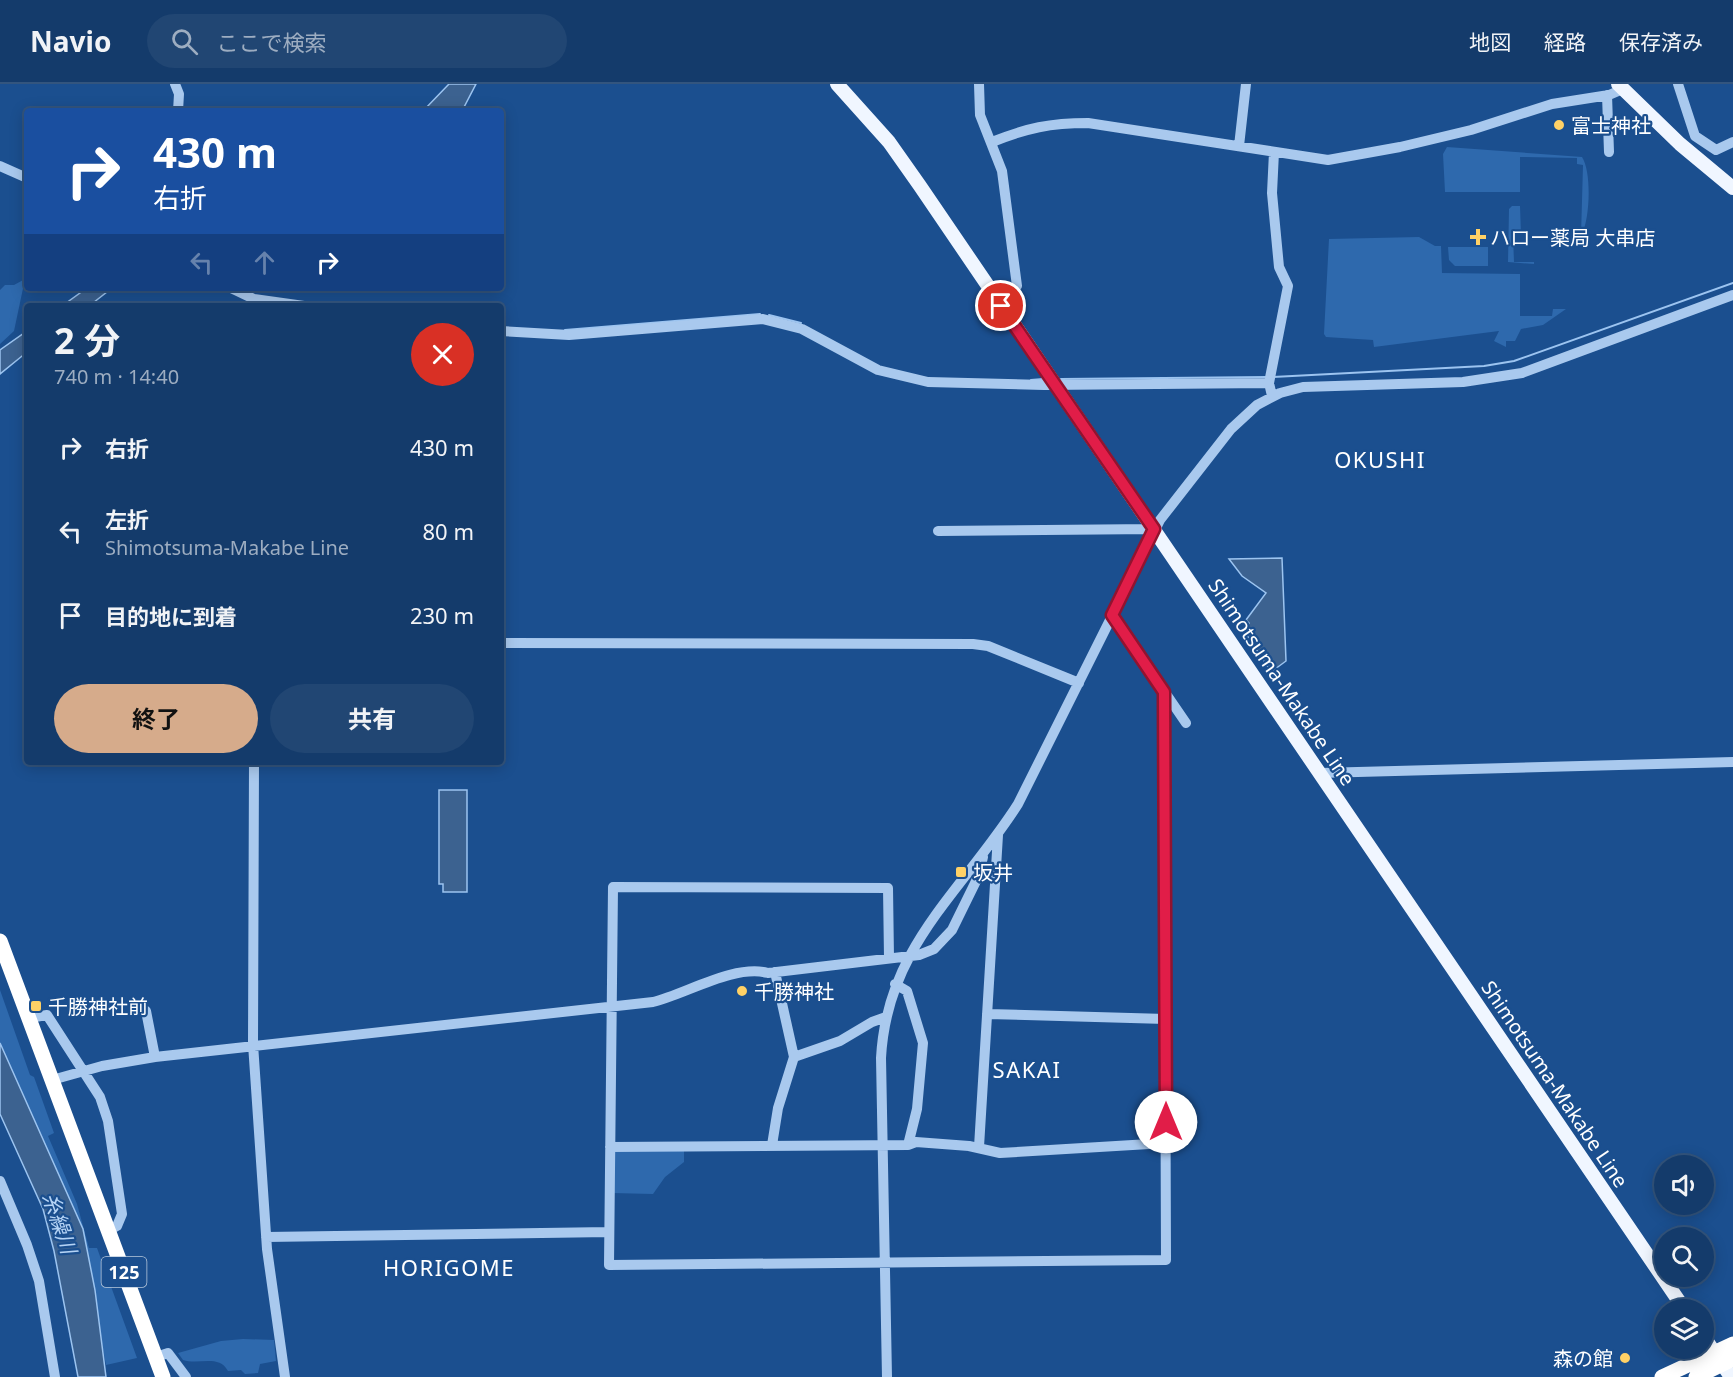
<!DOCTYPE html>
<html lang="ja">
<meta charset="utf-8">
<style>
body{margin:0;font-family:"Noto Sans","Noto Sans JP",sans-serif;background:#214673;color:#f1f3f6;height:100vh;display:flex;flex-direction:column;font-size:22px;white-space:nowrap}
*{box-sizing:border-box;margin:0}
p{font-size:20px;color:#9dadc1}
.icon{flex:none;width:33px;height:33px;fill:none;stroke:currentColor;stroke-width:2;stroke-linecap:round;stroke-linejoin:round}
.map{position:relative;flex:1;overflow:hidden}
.sheet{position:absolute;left:24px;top:219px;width:480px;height:462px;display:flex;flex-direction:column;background:#143b6b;border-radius:6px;box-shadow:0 3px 15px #0003,0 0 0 2px #33557e}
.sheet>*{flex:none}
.guide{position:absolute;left:24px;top:24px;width:480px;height:183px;border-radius:6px;box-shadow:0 3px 15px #0003,0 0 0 2px #33557e;background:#1a4fa0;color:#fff;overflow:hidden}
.tools{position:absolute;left:1654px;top:1071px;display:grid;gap:12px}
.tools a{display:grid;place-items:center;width:60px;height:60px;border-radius:50%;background:#143b6b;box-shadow:0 3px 15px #0003,0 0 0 2px #33557e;font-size:30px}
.pin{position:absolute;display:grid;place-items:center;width:51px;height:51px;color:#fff;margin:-26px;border:3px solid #fff;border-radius:50%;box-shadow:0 2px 6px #0007}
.me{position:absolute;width:66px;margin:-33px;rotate:0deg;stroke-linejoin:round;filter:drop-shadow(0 0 4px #0008)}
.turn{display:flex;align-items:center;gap:21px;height:126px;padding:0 30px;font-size:27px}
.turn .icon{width:78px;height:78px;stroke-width:2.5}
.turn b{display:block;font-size:42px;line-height:51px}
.lanes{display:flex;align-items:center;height:57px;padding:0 30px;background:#0003;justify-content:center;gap:30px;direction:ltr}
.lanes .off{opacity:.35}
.round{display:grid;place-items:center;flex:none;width:63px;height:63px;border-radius:32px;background:#214673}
.overview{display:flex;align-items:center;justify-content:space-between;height:102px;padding:0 30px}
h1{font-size:36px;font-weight:700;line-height:45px}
.action{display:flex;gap:12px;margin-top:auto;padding:12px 30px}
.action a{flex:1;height:69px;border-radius:36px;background:#d6ab8b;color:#111;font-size:24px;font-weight:700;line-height:69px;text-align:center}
.action a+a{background:#214673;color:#f1f3f6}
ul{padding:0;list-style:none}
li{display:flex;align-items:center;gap:18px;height:84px;padding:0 30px}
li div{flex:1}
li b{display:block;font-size:22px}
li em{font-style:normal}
header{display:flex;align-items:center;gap:36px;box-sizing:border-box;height:84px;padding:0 30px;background:#143b6b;border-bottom:2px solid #33557e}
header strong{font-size:28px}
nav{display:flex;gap:33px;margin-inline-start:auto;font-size:21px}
.search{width:420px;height:54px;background:#214673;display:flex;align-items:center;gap:15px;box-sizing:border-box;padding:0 21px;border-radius:33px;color:#9dadc1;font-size:22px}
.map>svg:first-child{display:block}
.green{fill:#2e69ad}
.water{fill:#3c6290;stroke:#9cc4f0;stroke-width:1.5}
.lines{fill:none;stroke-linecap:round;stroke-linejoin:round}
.stream{stroke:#9cc4f0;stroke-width:2}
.minor{stroke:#a9c9ee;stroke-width:10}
.major{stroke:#f0f6ff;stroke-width:14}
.highway{stroke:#fff;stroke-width:15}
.route-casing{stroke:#92132f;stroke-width:15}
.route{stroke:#e11d48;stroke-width:10}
.poi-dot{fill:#ffd166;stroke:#1b4f8f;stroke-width:2}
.labels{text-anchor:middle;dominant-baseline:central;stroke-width:4.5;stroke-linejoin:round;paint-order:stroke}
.shield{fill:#1b4f8f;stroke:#bbcadd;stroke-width:1.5}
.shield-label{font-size:18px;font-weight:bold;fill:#fff}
.poi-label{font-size:20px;fill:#fff;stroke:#1b4f8f;text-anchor:start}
.street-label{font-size:20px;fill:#fff;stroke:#1b4f8f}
.water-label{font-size:21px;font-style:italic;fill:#b5d3f5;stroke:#1b4f8f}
.quarter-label{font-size:22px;letter-spacing:1.5px;fill:#fff;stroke:#1b4f8f}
</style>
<header>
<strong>Navio</strong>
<div class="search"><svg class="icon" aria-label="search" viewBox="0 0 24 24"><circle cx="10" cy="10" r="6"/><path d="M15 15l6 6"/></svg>ここで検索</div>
<nav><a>地図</a><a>経路</a><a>保存済み</a></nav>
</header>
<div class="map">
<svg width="1733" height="1293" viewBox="0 0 1733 1293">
<rect width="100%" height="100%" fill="#1b4f8f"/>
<path class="green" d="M 1447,63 L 1582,73 C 1592,88 1590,137 1581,152 L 1583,81 L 1577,80 L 1577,74 L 1520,73 L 1520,108 L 1445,108 L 1443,70 Z
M 1512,122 L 1520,122 L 1521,151 L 1513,151 L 1514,178 L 1534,178 L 1534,180 L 1508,178 L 1509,125 Z
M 1419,153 L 1435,162 L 1441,162 L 1442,189 L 1520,190 L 1520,232 L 1552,232 L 1553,225 L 1566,225 L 1543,241 L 1521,245 L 1515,257 L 1506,257 L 1506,263 L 1494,257 L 1499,247 L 1374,263 L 1373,256 L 1326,253 L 1324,250 L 1329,155 Z
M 1448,163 L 1488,163 L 1488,182 L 1455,182 L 1449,176 Z
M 25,195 L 14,247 L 0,260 L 0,206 L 5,201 L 14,201 Z
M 0,906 L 30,991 L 34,993 L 54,1049 L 48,1052 L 77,1120 L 89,1164 L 97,1164 L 137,1274 L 106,1281 L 81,1149 L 0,965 Z
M 615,1065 L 684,1065 L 684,1078 L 665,1093 L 653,1110 L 612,1109 Z
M 243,1255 L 274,1256 L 276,1277 L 260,1280 L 258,1289 L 245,1290 L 241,1286 L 228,1287 C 219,1270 199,1281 183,1276 L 178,1269 L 221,1257 Z"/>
<path class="water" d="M 449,0 L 476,0 L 462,27 L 423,27 Z
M 87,204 L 112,204 L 89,222 L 62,222 Z
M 27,247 L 27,268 L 0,290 L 0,266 Z
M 1282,474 L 1286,577 L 1271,588 L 1244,547 L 1249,539 L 1246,536 L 1266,509 L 1242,492 L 1229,475 Z
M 439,706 L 467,706 L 467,808 L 443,808 L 443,800 L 439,800 Z
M 0,959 L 83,1145 L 95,1206 L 106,1293 L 78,1293 L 54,1167 L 43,1125 L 0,1030 Z"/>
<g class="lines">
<path class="stream" d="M 306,219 L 333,222
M 769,231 L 801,239
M 565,246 L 760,230
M 1273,293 L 1484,282 L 1514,277 L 1733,199
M 1061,295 L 1267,293
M 1031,296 L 1043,295"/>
<path class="minor" d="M 175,0 L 179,10 L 178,27
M 979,0 L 980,31 L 1002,87 L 1017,202 L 1001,222
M 1678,0 L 1695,52 L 1716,66 L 1733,58
M 1607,11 L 1609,68
M 992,58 C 1027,44 1050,39 1088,39 L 1328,76 L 1400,63 L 1471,46 L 1552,20 L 1609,11 L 1623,5
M 1239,62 L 1246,0
M 0,82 L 27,94
M 231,204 L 254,215 L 304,222
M 501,247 L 569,251 L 763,235 L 802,245 L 878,286 L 928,298 L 1044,301 L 1269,299 L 1272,312
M 1269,299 L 1288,202 L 1279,183 L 1272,109 L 1274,68
M 938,447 L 1154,445
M 1112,531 L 1186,639
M 501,559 L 973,560 L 988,562 L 1079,599
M 254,678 L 253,960 L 267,1165 L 285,1293
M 1320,689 L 1733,678
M 889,874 L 888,804 L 613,803 L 609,1181 L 1166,1176 L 1164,608
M 146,927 L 155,973
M 987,930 L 1166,935
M 29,934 L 47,931 L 100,1013 L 108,1037 L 122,1130 L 117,1142 L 108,1147
M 794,973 L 840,957 L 872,938 L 886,933
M 52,996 L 102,982 L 155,973 L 653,918 C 686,910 734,880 768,889 L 919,871 L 934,865 L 952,846 L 979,791 L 983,773
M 772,1061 L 778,1024 L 794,973 L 775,888
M 908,1061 L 916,1058 L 969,1062 L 1000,1069 L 1166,1059
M 610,1063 L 908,1061 L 917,1025 L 923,959 L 907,907 L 895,900
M 979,1063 L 998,751
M 0,1097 L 27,1161 L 39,1197 L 55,1293
M 266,1153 L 609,1148
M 156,1273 L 168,1269 L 186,1293
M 887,1293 L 881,974 C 887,862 962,808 1018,720 L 1160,436 L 1231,345 L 1257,321 L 1280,309 L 1303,303 L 1463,298 L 1522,289 L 1733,211"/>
<path class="major" d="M 837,0 L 889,58 L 920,102 L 1685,1226
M 1618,0 L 1680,60 L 1733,104
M 1704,1253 L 1731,1293"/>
<path class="highway" d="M 0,857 L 163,1293
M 1662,1293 L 1733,1260
M 1696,1293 L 1733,1275"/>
</g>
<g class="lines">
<defs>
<path id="route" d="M 1001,222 L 1154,445 L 1112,531 L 1164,608 L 1166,1038"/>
</defs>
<use href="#route" class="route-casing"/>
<use href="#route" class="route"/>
</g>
<g class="poi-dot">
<circle cx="1559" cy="41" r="6"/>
<path d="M1475 144h6v6h6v6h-6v6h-6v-6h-6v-6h6z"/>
<rect x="955" y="782" width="12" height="12" rx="3"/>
<circle cx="742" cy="907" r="6"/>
<rect x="30" y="916" width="12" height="12" rx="3"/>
<circle cx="1625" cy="1274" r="6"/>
</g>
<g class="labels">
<rect class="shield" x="101.5" y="1173" width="45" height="30" rx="4.5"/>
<g class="shield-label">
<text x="124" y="1188">125</text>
</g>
<g class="poi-label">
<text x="1571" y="41">富士神社</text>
<text x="1490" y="153">ハロー薬局 大串店</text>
<text x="973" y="788">坂井</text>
<text x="754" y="907">千勝神社</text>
<text x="48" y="922">千勝神社前</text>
<text x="1613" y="1274" text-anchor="end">森の館</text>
</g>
<g class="street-label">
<text transform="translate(1282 598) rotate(56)">Shimotsuma-Makabe Line</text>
<text transform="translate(1555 1000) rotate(56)">Shimotsuma-Makabe Line</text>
</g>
<g class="water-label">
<text transform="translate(60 1139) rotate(71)">糸繰川</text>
</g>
<g class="quarter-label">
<text x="1380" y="375">OKUSHI</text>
<text x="1027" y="985">SAKAI</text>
<text x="449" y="1183">HORIGOME</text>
</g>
</g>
</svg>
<div class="tools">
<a><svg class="icon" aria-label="sound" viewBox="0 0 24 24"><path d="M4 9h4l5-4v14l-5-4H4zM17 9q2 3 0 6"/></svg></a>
<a><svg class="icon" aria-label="search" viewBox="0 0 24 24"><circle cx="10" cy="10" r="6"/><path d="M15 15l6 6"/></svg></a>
<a><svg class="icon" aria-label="layers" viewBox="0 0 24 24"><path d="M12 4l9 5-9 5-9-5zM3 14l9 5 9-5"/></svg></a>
</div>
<div class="pin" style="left:1001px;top:222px;background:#d93025"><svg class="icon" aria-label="arrive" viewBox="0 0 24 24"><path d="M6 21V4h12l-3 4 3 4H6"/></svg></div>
<svg class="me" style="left:1166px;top:1038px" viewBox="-20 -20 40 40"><circle r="19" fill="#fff"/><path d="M0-13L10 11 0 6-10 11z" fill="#e11d48"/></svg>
<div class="guide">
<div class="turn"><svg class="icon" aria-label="right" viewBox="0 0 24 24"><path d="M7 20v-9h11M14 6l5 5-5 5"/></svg><div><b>430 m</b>右折</div></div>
<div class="lanes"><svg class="icon off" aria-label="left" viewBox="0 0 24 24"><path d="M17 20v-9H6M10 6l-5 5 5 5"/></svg><svg class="icon off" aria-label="ahead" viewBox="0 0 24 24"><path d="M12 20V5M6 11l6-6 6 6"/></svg><svg class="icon" aria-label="right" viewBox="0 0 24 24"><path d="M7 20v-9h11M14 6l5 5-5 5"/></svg></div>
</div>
<section class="sheet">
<div class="overview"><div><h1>2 分</h1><p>740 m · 14:40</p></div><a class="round" style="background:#d93025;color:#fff"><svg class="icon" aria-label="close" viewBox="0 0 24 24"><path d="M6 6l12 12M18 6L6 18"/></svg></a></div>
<ul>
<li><svg class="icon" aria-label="right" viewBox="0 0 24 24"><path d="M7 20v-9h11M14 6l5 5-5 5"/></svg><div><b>右折</b></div><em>430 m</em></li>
<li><svg class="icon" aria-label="left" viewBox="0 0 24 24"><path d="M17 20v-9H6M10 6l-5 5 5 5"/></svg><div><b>左折</b><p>Shimotsuma-Makabe Line</p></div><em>80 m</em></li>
<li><svg class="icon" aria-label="arrive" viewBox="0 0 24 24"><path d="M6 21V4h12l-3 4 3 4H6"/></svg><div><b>目的地に到着</b></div><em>230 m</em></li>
</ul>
<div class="action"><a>終了</a><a>共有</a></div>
</section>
</div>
